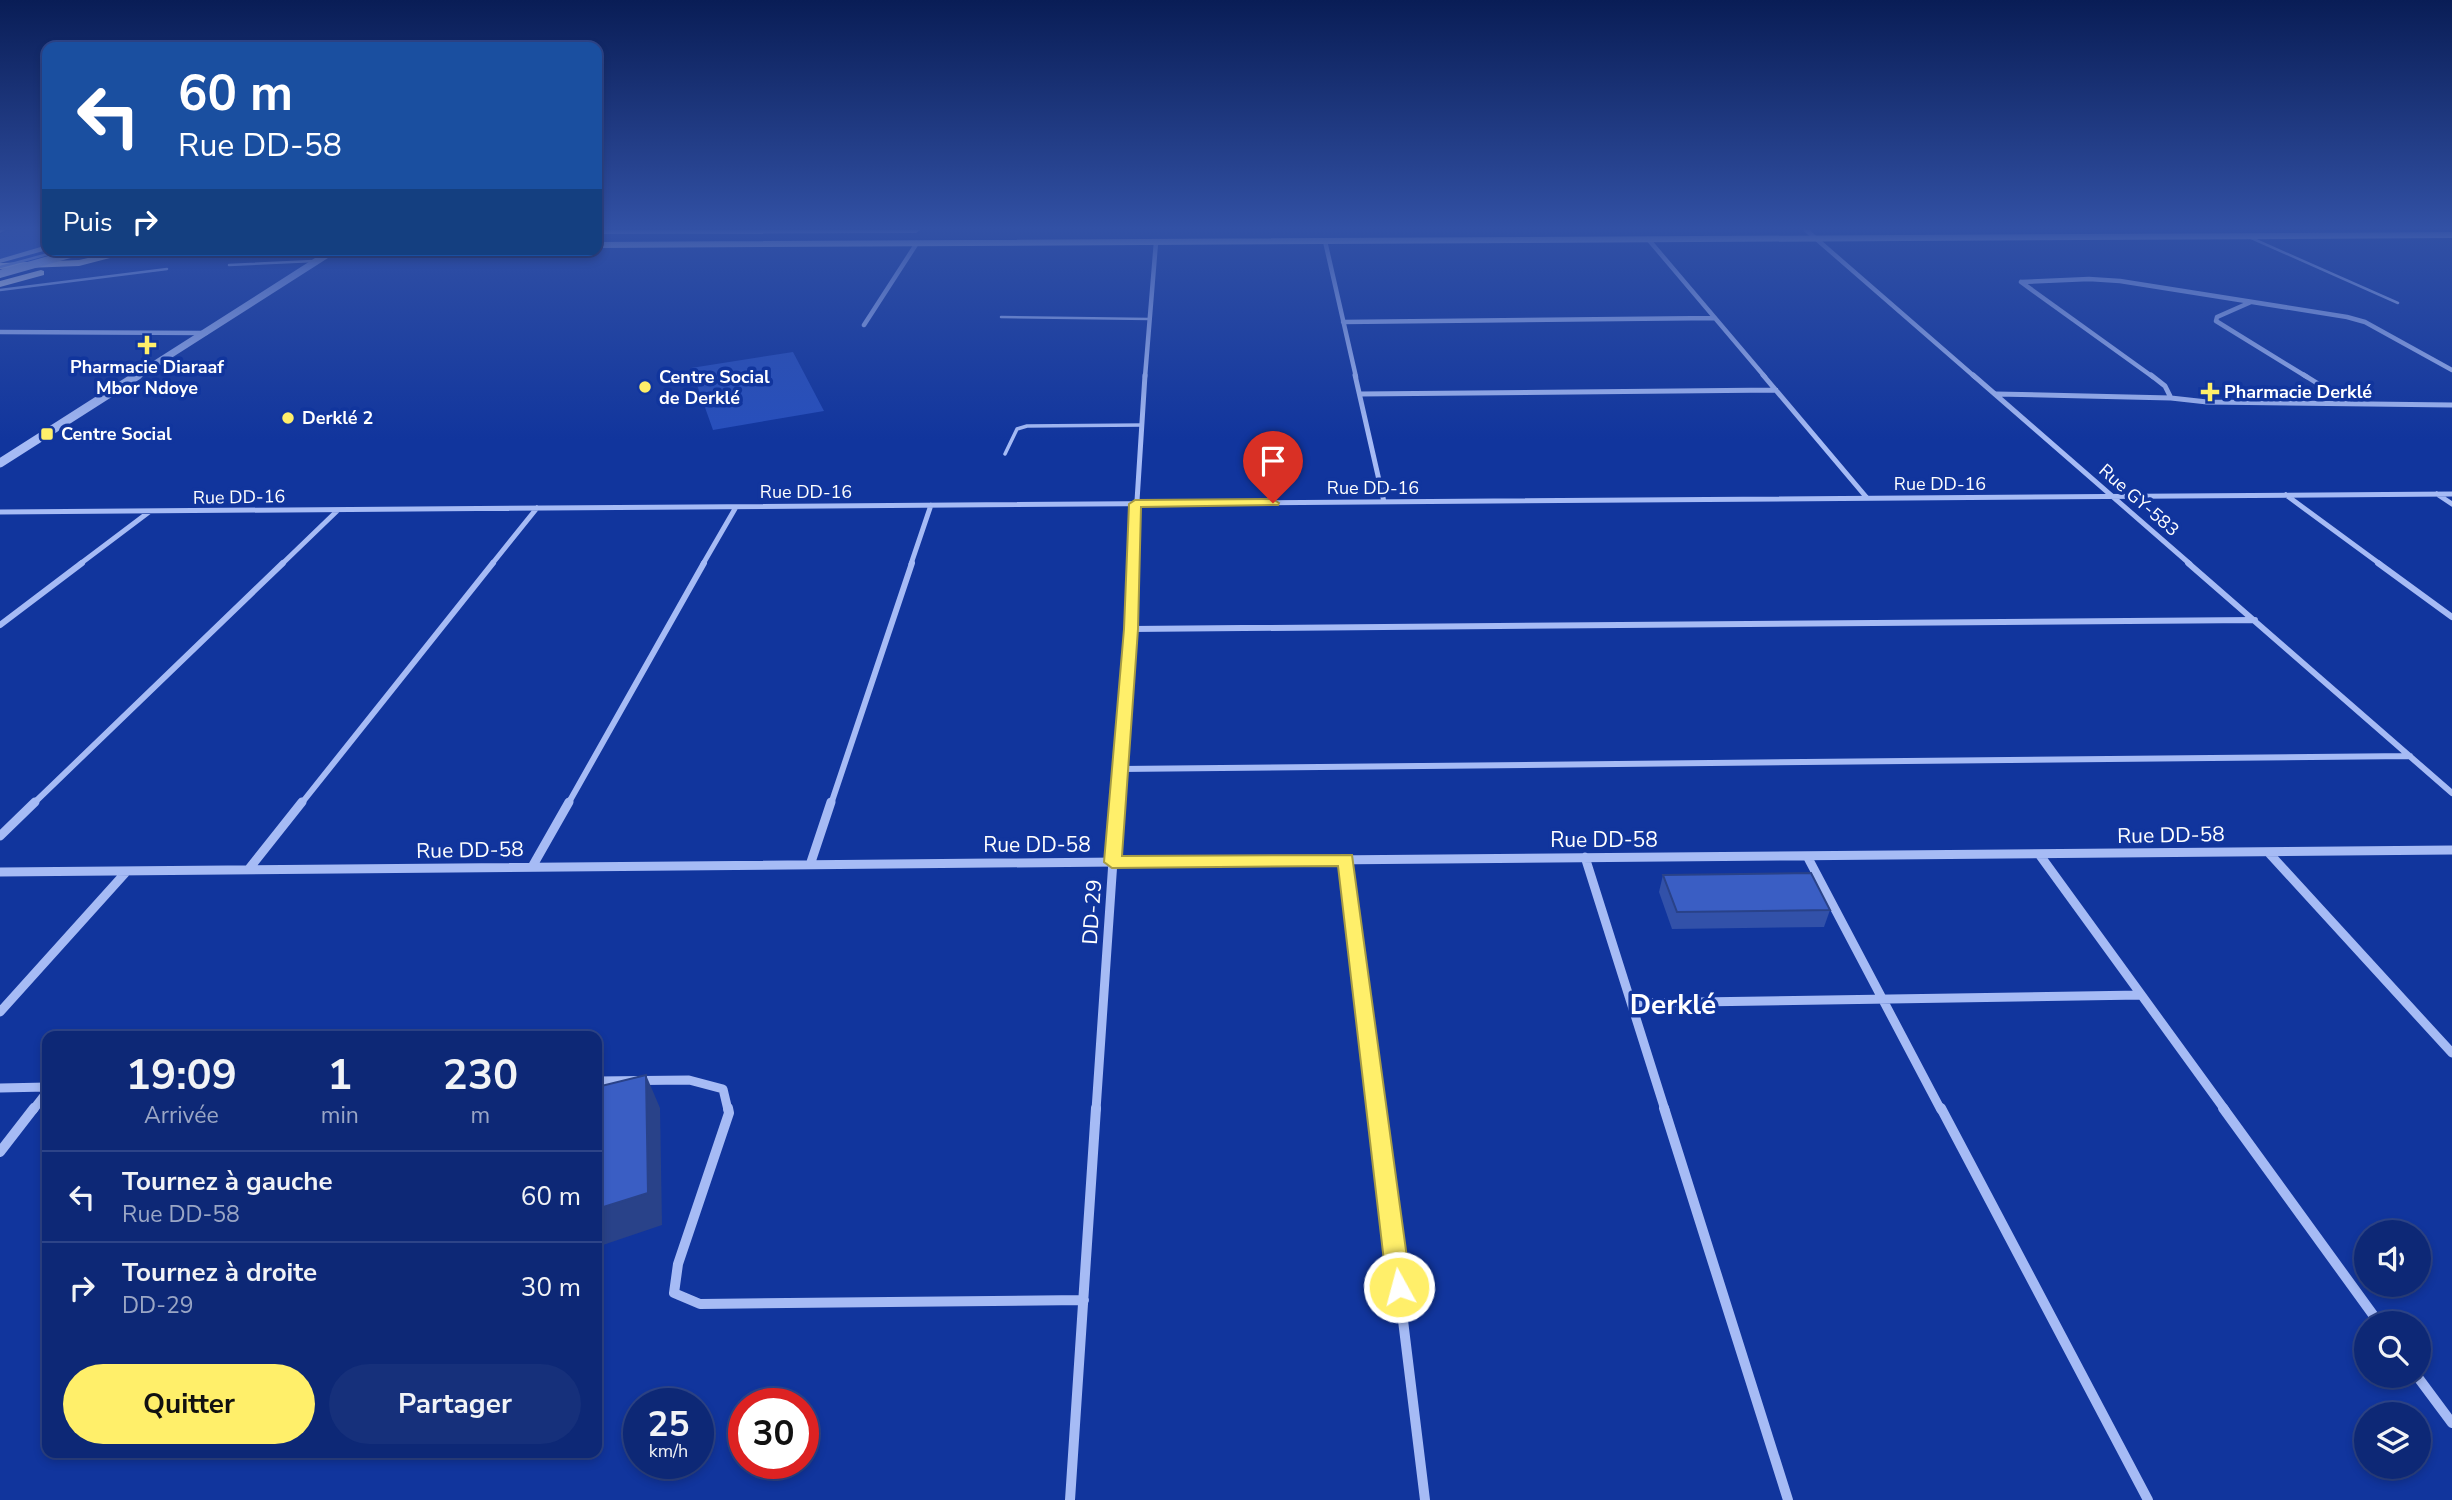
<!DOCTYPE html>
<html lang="fr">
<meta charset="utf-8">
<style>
body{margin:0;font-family:"Nunito Sans",sans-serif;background:#16307b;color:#f1f3f6;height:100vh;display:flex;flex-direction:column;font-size:26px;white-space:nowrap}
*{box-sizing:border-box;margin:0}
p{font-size:23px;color:#9aa6c5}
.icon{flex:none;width:38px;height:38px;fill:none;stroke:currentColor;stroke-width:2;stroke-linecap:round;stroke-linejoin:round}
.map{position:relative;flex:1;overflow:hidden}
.details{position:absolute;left:42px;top:1031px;width:560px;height:427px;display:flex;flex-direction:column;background:#0d2876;border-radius:14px;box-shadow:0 4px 10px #0003,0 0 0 2px #2d4488}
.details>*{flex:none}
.top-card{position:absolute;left:42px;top:42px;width:560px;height:214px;border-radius:14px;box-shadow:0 4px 10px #0003,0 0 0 2px #2d4488;background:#1a4fa0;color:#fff;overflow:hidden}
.controls{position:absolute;left:2354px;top:1220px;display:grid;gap:14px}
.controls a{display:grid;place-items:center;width:77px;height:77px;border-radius:50%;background:#0d2876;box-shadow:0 4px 10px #0003,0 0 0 2px #2d4488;font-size:35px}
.speed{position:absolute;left:623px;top:1388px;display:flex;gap:14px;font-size:35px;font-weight:700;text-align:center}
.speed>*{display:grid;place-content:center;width:91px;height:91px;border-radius:50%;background:#0d2876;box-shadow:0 4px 10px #0003,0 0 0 2px #2d4488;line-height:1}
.speed small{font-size:18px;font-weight:400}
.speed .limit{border:10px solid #d22;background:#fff;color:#111}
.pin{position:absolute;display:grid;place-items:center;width:60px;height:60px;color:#fff;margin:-72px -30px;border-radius:50% 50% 50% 0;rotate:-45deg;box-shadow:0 0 7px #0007}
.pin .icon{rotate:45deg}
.me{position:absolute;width:77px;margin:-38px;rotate:353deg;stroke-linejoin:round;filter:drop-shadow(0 0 5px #0008)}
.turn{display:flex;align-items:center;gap:24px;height:147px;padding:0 21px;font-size:32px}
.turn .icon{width:91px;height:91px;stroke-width:2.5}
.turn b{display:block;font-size:49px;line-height:60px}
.then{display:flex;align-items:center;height:66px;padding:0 21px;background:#0003;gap:14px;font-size:26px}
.eta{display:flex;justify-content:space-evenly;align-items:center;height:119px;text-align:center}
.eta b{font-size:42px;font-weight:700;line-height:49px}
.button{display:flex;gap:14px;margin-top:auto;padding:14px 21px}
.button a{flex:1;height:80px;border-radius:42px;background:#ffef6a;color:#111;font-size:28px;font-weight:700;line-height:80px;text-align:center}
.button a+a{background:#16307b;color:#f1f3f6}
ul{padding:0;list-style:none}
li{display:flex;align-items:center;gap:21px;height:91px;padding:0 21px;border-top:2px solid #2d4488}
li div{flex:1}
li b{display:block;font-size:26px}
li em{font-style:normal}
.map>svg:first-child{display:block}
.green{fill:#274fbd}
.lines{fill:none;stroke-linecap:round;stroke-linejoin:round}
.service-far1{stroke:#a6bbf5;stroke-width:2.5}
.service{stroke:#a6bbf5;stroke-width:3.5}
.minor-far4{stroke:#a6bbf5;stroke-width:4.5}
.minor-far3{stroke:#a6bbf5;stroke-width:5}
.minor-far2{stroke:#a6bbf5;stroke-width:6}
.minor-far1{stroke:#a6bbf5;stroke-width:9}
.minor{stroke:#a6bbf5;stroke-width:10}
.tertiary-far1{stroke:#a6bbf5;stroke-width:7}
.tertiary{stroke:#a6bbf5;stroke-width:9}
.secondary{fill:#d6e0fd;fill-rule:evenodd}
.primary{fill:#f4f6ff;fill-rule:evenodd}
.service-bridge{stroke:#a6bbf5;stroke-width:2.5}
.secondary-bridge{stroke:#d6e0fd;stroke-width:8}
.wall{fill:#3251a9}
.shaded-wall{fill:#294289}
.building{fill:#3a5ec4;stroke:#294289;stroke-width:2}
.route{fill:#ffef6a;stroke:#a69b45;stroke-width:2}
.poi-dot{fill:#ffef6a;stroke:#11359d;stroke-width:2.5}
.labels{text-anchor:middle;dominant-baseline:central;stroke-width:7;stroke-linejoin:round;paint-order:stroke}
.far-poi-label{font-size:18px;font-weight:bold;fill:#fff;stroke:#11359d;text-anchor:start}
.far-street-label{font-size:18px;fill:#fff;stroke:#11359d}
.street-label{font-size:21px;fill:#fff;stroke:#11359d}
.near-neighbourhood-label{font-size:28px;font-weight:bold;fill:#fff;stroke:#11359d}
</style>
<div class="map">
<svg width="2452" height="1500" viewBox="0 0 2452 1500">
<rect width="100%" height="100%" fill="#11359d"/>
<path class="green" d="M 12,230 L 47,230 L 47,250 L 121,250 L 49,262 L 0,262 L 0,234 Z
M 793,352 L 824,411 L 713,430 L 691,368 Z"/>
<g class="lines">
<path class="service-far1" d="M 2249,237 L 2398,303
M 229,265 L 314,261
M 0,290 L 167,269
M 1001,317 L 1150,319"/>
<path class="service" d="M 1005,454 L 1017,429 L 1027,426 L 1142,425"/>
<path class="minor-far4" d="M 1806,230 L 1975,377
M 1648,239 L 1765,377
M 1325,241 L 1356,377
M 2021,282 L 2089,279 L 2120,281 L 2347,317 L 2365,322 L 2452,370
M 2021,282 L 2153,377
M 2251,302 L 2217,317 L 2216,321 L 2307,377
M 1343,322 L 1715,318
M 864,325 L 917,243
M 0,332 L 206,333
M 1145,377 L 1156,242"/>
<path class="minor-far3" d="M 1355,375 L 1384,502
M 1763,375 L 1867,498
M 1973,375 L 2190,564
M 2151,375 L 2165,386 L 2171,398
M 2304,375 L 2349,403
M 1360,394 L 1776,390
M 1996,394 L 2171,398 L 2207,402 L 2452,405
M 2437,494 L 2452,504
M 2286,495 L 2380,564
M 0,512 L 2452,494
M 80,564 L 149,512
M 282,564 L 338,510
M 492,564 L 537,508
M 703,564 L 736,507
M 911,564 L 931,505
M 1133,564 L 1145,375"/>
<path class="minor-far2" d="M 2188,563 L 2452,793
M 2378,563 L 2452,617
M 0,625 L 82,563
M 1131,629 L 2255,620
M 1120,769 L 2410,756
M 33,804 L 283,563
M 301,804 L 493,563
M 568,804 L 704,563
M 831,804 L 912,563
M 1117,804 L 1131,629 L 1133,563"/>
<path class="minor-far1" d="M 0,836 L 35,802
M 2268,852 L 2452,1053
M 2039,854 L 2225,1110
M 1807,856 L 1941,1110
M 1585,857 L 1665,1110
M 1346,860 L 1377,1110
M 810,865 L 831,802
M 532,867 L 569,802
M 248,870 L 302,802
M 0,872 L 2452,850
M 1632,1003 L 2141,995
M 0,1012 L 127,871
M 597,1081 L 689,1080 L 723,1089 L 728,1110
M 0,1088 L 47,1087
M 33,1110 L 47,1092
M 1096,1110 L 1117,802"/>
<path class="minor" d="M 728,1108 L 729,1113 L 678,1264 L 674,1293 L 700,1304 L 1084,1300
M 1377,1108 L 1425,1500
M 1664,1108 L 1788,1500
M 1941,1108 L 2148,1500
M 2223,1108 L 2379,1323
M 0,1152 L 34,1108
M 2417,1376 L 2452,1423
M 1070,1500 L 1096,1108"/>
<path class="tertiary-far1" d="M 135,377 L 334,250"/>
<path class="tertiary" d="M 0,463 L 138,375"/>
<path class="secondary" d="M 44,246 L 47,246 L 47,250 L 0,263 L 0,259 Z"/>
<path class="primary" d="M 0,230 L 5,230 L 0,233 Z
M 597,230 L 920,230 L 916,233 L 597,234 Z
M 2452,232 L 2452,238 L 597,248 L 597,242 Z
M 124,250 L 141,250 L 79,266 L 0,269 L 0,263 L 79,260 Z
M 41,270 L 44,271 L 44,275 L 0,287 L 0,281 Z"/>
<path class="service-bridge" d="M 0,267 L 63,250"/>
<path class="secondary-bridge" d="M 0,274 L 84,250"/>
</g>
<path class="wall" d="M 1663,875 L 1830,910 L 1824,927 L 1672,929 L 1659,892 Z"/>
<path class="shaded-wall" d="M 646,1075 L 660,1108 L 662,1225 L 597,1247 L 597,1209 Z"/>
<path class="building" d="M 1811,873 L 1830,910 L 1677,912 L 1663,875 Z
M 646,1075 L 648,1193 L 597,1209 L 597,1087 Z"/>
<linearGradient id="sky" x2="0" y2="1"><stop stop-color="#091d56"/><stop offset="0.52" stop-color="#3251a5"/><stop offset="1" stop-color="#3251a5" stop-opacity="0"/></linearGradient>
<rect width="2452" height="440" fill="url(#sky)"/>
<path class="route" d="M 1273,499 L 1279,503 L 1278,505 L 1141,507 L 1138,629 L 1122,856 L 1352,855 L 1411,1287 L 1407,1295 L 1399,1298 L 1390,1295 L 1387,1287 L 1338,866 L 1112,868 L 1104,862 L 1124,629 L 1129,504 L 1135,500 Z"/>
<g class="poi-dot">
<path d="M143.5 334.5h7v7h7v7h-7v7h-7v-7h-7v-7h7z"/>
<circle cx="645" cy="387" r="7"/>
<path d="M2206.5 381.5h7v7h7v7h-7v7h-7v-7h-7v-7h7z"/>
<circle cx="288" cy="418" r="7"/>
<rect x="40" y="427" width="14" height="14" rx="3.5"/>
</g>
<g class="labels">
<g class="far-poi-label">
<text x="147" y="367" text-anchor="middle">Pharmacie Diaraaf<tspan x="147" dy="21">Mbor Ndoye</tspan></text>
<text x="659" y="377">Centre Social<tspan x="659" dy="21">de Derklé</tspan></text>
<text x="2224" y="392">Pharmacie Derklé</text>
<text x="302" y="418">Derklé 2</text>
<text x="61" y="434">Centre Social</text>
</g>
<g class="far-street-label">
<text x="1940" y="484">Rue DD-16</text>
<text x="1373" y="488">Rue DD-16</text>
<text x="806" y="492">Rue DD-16</text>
<text transform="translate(239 497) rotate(-1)">Rue DD-16</text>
<text transform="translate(2139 500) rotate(41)">Rue GY-583</text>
</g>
<g class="street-label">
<text transform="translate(2171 835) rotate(-1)">Rue DD-58</text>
<text x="1604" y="840">Rue DD-58</text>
<text x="1037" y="845">Rue DD-58</text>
<text transform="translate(470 850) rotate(-1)">Rue DD-58</text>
<text transform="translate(1092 912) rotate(-86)">DD-29</text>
</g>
<g class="near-neighbourhood-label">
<text x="1673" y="1005">Derklé</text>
</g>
</g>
</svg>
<div class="controls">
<a><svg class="icon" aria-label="sound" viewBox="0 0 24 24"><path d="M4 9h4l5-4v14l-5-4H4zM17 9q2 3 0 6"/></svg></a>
<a><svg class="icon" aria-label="search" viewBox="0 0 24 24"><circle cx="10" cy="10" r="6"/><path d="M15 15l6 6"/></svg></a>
<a><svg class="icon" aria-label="layers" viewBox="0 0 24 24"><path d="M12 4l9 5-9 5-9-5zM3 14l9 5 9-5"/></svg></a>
</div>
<div class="speed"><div>25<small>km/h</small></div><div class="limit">30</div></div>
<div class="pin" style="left:1273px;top:503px;background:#d93025"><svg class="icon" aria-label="arrive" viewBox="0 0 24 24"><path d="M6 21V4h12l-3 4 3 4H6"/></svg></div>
<svg class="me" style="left:1399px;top:1287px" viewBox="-20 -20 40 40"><circle r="17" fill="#ffef6a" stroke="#fff" stroke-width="3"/><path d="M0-11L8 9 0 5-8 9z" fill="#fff"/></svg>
<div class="top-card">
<div class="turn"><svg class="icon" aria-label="left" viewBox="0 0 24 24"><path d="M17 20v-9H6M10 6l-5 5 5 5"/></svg><div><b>60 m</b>Rue DD-58</div></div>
<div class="then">Puis<svg class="icon" aria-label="right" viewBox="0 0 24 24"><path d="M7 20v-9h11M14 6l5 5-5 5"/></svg></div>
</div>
<section class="details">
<div class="eta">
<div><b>19:09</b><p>Arrivée</p></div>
<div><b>1</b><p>min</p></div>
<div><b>230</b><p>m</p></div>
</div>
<ul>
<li><svg class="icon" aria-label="left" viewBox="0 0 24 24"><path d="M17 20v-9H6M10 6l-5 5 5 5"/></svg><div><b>Tournez à gauche</b><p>Rue DD-58</p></div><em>60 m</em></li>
<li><svg class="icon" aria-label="right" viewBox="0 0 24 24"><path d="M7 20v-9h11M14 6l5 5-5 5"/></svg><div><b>Tournez à droite</b><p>DD-29</p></div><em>30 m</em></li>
</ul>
<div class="button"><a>Quitter</a><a>Partager</a></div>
</section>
</div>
